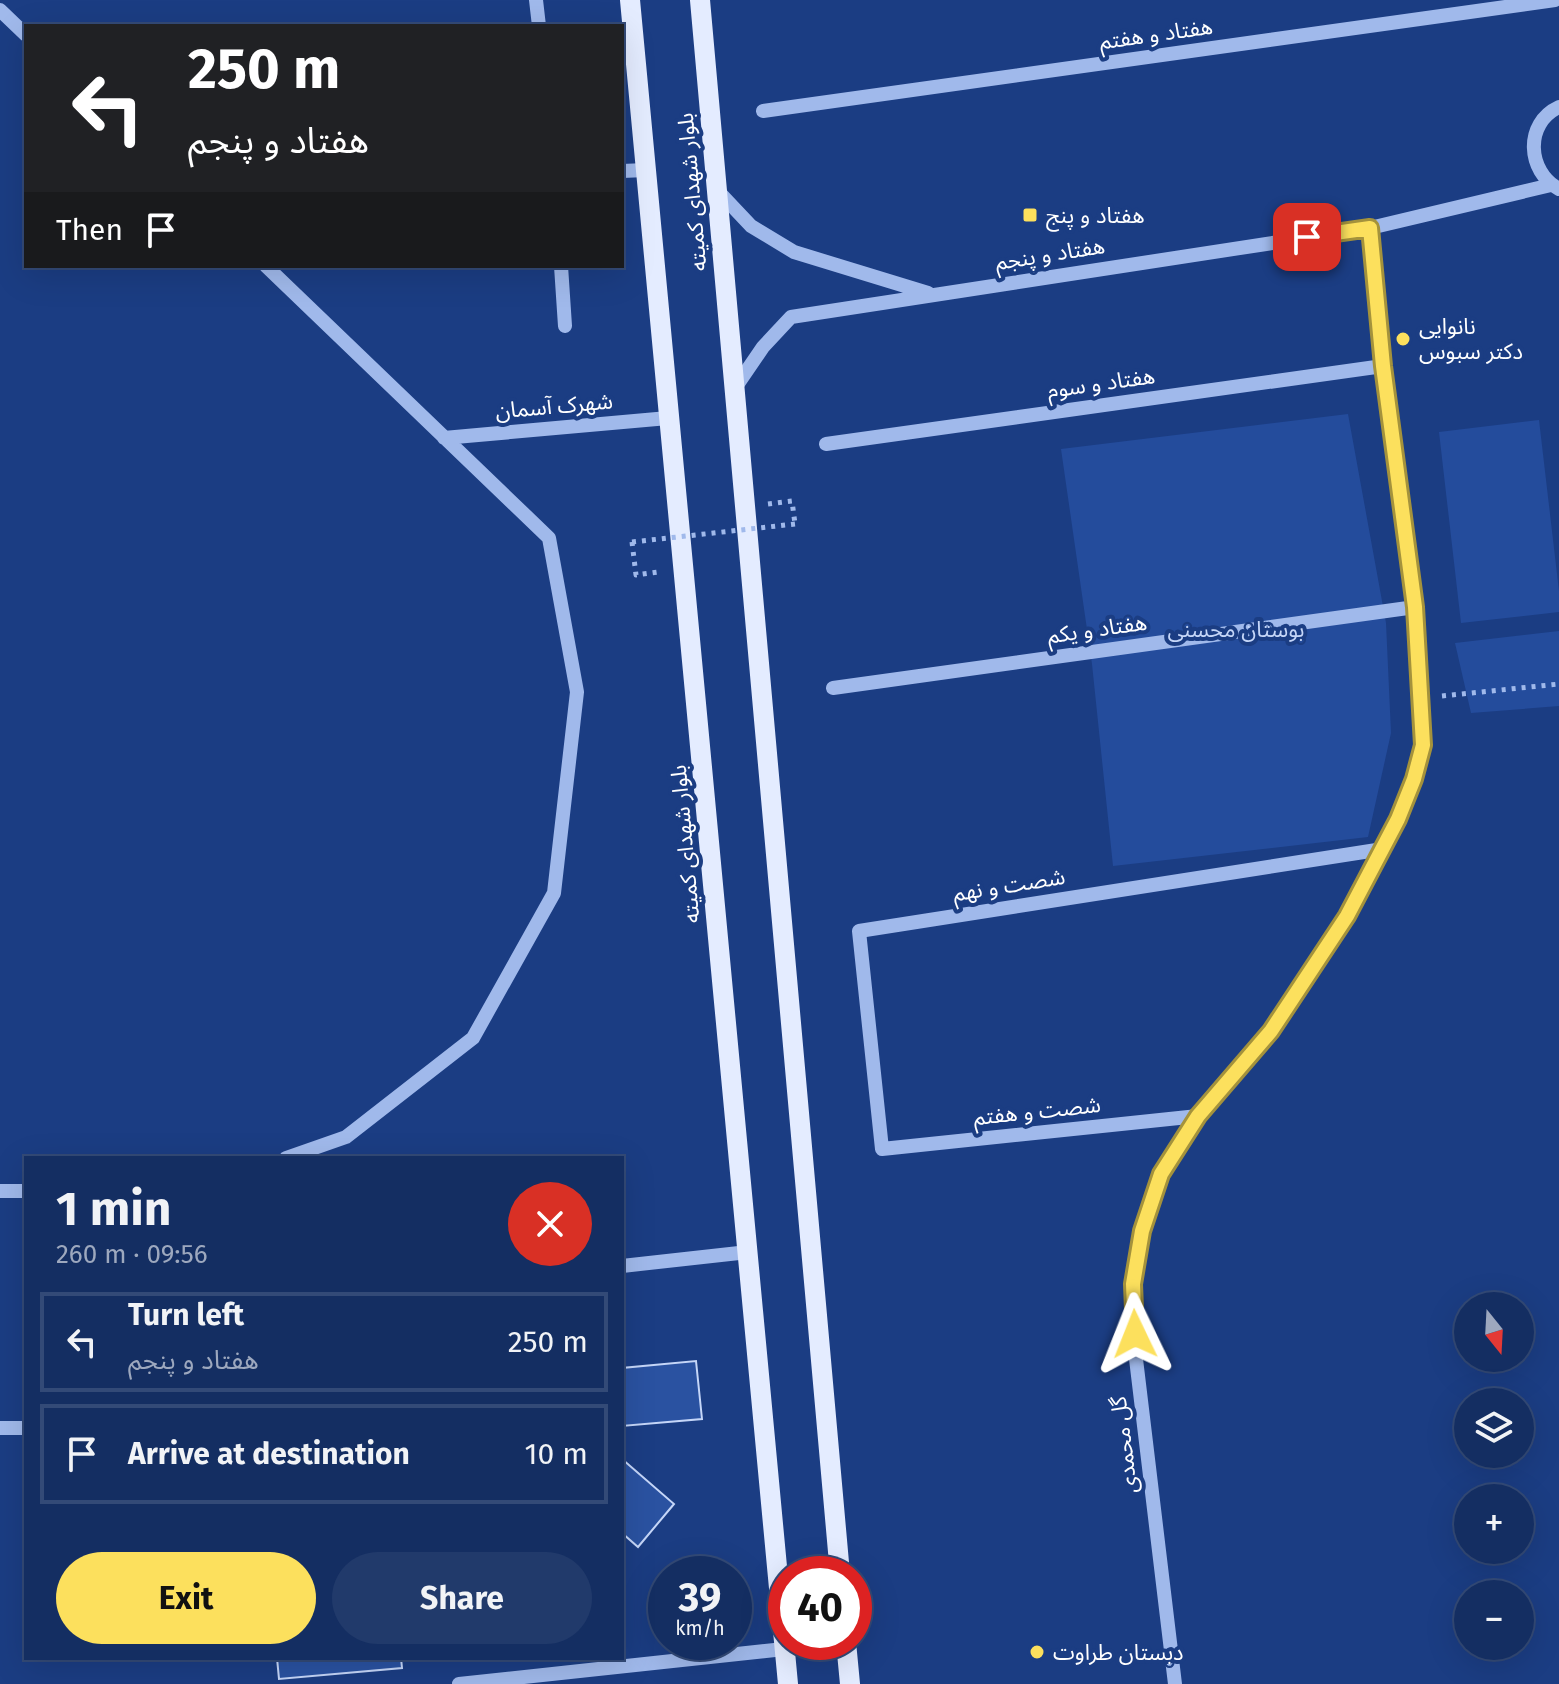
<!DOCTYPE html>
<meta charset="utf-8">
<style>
body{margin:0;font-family:"Fira Sans","Noto Sans Arabic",sans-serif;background:#213a6b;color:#f1f3f6;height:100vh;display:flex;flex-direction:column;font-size:30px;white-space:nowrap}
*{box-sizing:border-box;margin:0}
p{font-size:26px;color:#9da8be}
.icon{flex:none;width:44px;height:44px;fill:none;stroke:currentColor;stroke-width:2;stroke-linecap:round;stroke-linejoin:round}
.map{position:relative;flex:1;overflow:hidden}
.side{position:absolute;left:24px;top:1156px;width:600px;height:504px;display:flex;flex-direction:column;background:#142e62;border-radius:0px;box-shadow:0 8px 32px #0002,0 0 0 2px #334a77}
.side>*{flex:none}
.guide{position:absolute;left:24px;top:24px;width:600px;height:244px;border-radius:0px;box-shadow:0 8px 32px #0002,0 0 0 2px #334a77;background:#202124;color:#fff;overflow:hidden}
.needle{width:52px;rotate:162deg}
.fabs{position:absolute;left:1454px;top:1292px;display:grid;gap:16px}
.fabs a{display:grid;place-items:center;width:80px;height:80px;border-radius:50%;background:#142e62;box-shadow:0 8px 32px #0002,0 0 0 2px #334a77;font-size:40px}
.speed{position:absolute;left:648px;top:1556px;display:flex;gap:16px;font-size:40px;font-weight:700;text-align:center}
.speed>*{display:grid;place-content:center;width:104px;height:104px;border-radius:50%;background:#142e62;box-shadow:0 8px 32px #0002,0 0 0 2px #334a77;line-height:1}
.speed small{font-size:20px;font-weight:400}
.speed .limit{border:12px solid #d22;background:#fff;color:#111}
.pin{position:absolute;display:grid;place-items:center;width:68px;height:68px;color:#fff;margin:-34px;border-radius:16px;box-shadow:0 4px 12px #0006}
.me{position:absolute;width:88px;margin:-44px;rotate:358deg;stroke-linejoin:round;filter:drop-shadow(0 0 6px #0008)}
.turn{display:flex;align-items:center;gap:28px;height:168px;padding:0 32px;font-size:36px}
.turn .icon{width:104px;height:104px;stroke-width:2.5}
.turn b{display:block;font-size:56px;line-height:68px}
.then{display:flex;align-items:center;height:76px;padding:0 32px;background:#0003;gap:16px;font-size:30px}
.round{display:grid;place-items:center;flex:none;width:84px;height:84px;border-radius:42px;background:#213a6b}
.summary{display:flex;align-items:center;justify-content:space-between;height:136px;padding:0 32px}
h1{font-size:48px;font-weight:700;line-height:60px}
.action{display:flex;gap:16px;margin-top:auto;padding:16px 32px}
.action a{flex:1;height:92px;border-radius:48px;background:#fce05d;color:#111;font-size:32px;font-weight:700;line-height:92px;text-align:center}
.action a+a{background:#213a6b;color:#f1f3f6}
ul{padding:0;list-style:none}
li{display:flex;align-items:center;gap:24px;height:100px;margin:0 16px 12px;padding:0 16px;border:4px solid #334a77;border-radius:0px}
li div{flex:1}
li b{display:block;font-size:30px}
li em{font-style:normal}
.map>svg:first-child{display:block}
.green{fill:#244c9c}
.building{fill:#2a52a1;stroke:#c5d6f8;stroke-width:2}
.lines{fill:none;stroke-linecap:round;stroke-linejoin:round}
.path{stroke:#a0b9eb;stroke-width:5;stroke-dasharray:4 6;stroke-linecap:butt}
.minor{stroke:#a0b9eb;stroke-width:14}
.major{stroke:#e4ecff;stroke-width:20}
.path-bridge{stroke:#a0b9eb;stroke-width:5;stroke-dasharray:4 6;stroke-linecap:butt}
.route-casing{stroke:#a4923c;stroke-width:20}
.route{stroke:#fce05d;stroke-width:14}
.poi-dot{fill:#fce05d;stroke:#1b3d83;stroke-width:3}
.labels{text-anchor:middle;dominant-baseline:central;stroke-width:8;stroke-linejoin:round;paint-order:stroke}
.street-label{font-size:22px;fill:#fff;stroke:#1b3d83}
.poi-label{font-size:22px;fill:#fff;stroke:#1b3d83;text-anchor:start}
.park-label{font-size:22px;fill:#c5d6f8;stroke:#1b3d83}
</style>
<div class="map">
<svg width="1559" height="1684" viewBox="0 0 1559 1684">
<rect width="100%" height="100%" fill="#1b3d83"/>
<path class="green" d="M 1348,414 L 1386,623 L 1391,733 L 1368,837 L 1113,866 L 1092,664 L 1061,449 Z
M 1539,420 L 1559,591 L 1559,612 L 1461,623 L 1439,432 Z
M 1559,631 L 1559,706 L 1471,713 L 1455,643 Z"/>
<path class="building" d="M 696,1361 L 702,1419 L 622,1426 L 622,1368 Z
M 622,1459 L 674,1504 L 638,1547 L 622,1533 Z
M 277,1658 L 401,1658 L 402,1668 L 279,1679 Z"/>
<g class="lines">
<path class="path" d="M 768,504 L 792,501 L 795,524
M 632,542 L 636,575 L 658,572
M 1442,696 L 1559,684"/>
<path class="minor" d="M 536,0 L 539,26
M 0,10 L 26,35
M 763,111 L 1555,0
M 622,171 L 646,170
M 1559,189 C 1527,172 1524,123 1559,107
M 717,190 L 751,226 L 794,252 L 928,293
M 266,266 L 549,538 L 577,692 L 554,893 L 473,1038 L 346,1137 L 286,1158
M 561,266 L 565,326
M 735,388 L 763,347 L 791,317 L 1370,228 L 1551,185
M 444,438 L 668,418
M 826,444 L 1383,366
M 833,688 L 1415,607
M 1198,1116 L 882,1149 L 859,931 L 1383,849
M 0,1191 L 26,1191
M 622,1266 L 748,1252
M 0,1428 L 26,1428
M 459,1684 L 784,1649
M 1175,1684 L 1136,1359 L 1133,1284 L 1142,1231 L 1161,1174 L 1198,1116 L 1271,1031 L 1347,916 L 1398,819 L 1414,779 L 1423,745 L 1415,607 L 1383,366 L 1370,228"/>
<path class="major" d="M 630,0 L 788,1684
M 700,0 L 840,1574
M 846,1642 L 850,1684"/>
<path class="path-bridge" d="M 632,542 L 795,524"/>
</g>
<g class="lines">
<defs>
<path id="route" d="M 1135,1334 L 1133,1284 L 1142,1231 L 1161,1174 L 1198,1116 L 1271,1031 L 1347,916 L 1398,819 L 1414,779 L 1423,745 L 1415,607 L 1383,366 L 1370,228 L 1307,237"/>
</defs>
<use href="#route" class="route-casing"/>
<use href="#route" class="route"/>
</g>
<g class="poi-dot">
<rect x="1022" y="207" width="16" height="16" rx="4"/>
<circle cx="1403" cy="339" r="8"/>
<circle cx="1037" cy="1652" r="8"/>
</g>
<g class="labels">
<g class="street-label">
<text transform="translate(1156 34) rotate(-8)">هفتاد و هفتم</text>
<text transform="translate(692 192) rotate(-95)">بلوار شهدای کمیته</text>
<text transform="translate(1050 254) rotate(-9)">هفتاد و پنجم</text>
<text transform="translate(1101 383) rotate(-8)">هفتاد و سوم</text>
<text transform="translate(554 406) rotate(-5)">شهرک آسمان</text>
<text transform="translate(1097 629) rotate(-8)">هفتاد و یکم</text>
<text transform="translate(685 844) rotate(-95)">بلوار شهدای کمیته</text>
<text transform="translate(1009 885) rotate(-9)">شصت و نهم</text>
<text transform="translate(1037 1111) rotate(-6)">شصت و هفتم</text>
<text transform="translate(1124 1445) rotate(-97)">گل محمدی</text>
</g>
<g class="poi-label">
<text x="1046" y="215">هفتاد و پنج</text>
<text x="1419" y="326">نانوایی<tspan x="1419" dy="25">دکتر سبوس</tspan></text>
<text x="1053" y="1652">دبستان طراوت</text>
</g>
<g class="park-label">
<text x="1236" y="629">بوستان محسنی</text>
</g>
</g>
</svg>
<div class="fabs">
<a><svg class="needle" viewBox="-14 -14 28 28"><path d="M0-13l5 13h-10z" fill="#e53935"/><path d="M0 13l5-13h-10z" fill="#9da8be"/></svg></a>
<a><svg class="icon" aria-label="layers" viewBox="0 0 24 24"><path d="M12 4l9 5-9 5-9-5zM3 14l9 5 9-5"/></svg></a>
<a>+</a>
<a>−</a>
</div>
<div class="speed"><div>39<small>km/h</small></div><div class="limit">40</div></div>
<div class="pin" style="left:1307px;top:237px;background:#d93025"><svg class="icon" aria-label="arrive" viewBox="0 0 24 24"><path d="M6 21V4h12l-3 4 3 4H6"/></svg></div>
<svg class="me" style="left:1135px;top:1334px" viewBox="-20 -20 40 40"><path d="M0-17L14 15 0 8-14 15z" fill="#fce05d" stroke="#fff" stroke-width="4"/></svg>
<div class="guide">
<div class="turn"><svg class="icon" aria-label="left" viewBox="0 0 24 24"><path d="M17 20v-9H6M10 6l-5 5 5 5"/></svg><div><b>250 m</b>هفتاد و پنجم</div></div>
<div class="then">Then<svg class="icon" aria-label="arrive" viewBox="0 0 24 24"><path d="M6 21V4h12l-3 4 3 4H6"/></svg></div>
</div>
<section class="side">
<div class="summary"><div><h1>1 min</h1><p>260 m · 09:56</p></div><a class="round" style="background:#d93025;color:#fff"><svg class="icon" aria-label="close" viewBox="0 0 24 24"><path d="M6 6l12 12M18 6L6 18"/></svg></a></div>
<ul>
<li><svg class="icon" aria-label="left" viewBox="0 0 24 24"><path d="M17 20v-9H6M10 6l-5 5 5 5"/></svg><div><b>Turn left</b><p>هفتاد و پنجم</p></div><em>250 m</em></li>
<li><svg class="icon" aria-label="arrive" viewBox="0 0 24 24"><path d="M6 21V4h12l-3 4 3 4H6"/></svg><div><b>Arrive at destination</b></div><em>10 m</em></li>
</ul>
<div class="action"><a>Exit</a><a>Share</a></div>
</section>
</div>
